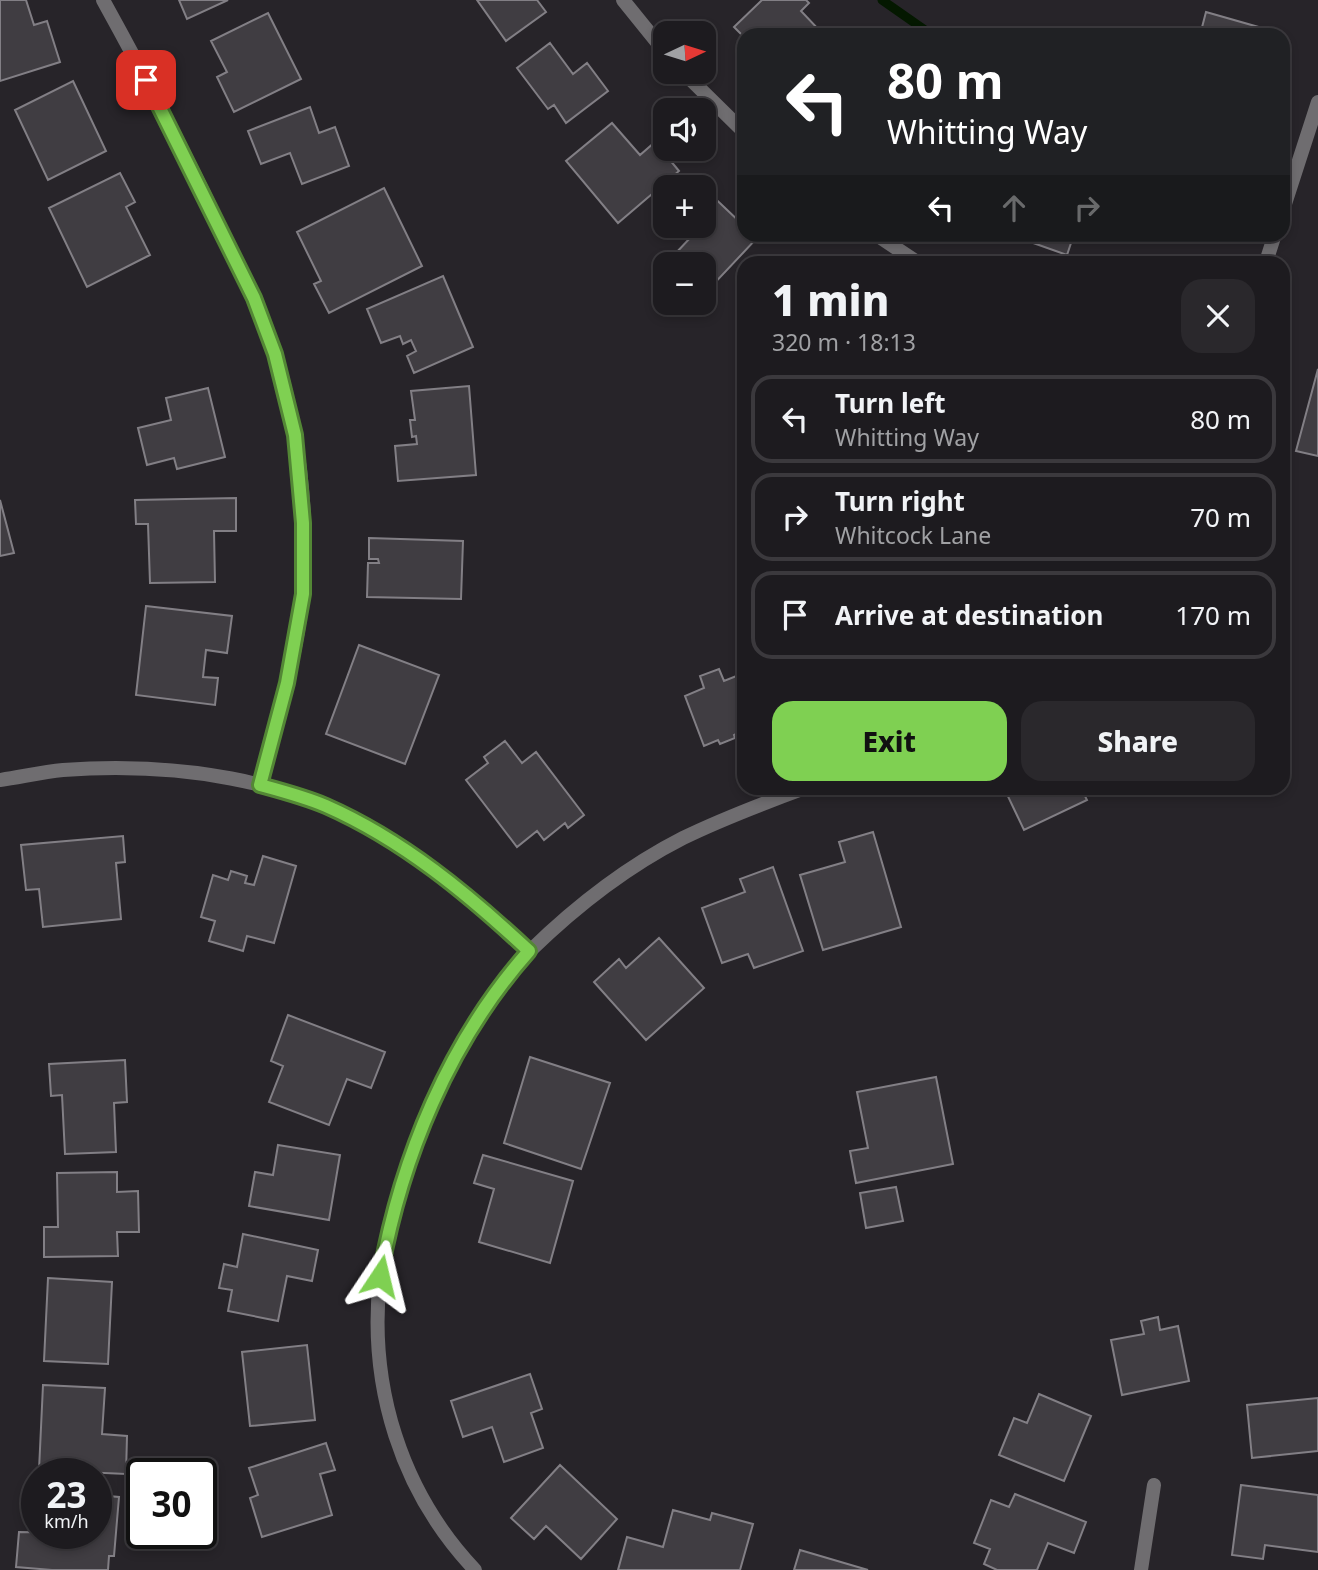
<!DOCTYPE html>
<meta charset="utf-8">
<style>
body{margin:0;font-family:"Noto Sans",sans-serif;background:#2a282c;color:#f1f3f6;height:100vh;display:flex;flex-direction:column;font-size:26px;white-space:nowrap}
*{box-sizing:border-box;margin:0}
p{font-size:23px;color:#a0a1a4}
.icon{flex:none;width:38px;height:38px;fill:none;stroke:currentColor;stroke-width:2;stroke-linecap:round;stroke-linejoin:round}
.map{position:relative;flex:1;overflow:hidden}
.side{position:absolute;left:737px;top:256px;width:553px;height:539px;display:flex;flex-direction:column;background:#1d1b1f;border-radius:21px;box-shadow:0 4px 10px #0003,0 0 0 2px #3b393d}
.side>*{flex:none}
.top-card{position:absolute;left:737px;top:28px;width:553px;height:214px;border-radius:21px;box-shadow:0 4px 10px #0003,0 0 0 2px #3b393d;background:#202124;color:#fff;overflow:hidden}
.needle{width:46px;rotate:86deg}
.fabs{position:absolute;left:653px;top:21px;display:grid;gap:14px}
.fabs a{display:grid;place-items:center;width:63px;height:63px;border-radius:14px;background:#1d1b1f;box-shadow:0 4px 10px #0003,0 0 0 2px #3b393d;font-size:35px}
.speed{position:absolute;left:21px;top:1458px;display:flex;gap:14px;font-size:35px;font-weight:700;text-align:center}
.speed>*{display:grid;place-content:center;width:91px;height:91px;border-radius:50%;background:#1d1b1f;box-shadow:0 4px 10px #0003,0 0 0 2px #3b393d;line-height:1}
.speed small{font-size:18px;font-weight:400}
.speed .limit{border:4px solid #111;border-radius:10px;background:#fff;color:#111}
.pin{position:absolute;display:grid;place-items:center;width:60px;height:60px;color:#fff;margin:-30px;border-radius:14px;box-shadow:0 4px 10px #0006}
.me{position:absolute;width:77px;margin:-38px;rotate:10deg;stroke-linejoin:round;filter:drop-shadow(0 0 5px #0008)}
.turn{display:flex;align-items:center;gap:24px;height:147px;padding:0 35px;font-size:32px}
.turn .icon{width:91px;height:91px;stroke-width:2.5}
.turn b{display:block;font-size:49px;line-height:60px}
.lanes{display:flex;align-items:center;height:66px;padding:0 35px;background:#0003;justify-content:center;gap:35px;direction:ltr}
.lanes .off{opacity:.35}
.round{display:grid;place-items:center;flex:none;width:74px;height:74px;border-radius:21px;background:#2a282c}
.headline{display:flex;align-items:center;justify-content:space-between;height:119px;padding:0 35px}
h1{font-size:42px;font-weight:800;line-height:52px}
.action{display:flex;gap:14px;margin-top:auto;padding:14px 35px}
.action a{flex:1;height:80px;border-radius:21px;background:#7fd052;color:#111;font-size:28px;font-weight:800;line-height:80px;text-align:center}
.action a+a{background:#2a282c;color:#f1f3f6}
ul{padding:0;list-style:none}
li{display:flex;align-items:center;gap:21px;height:88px;margin:0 14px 10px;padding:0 21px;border:4px solid #3b393d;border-radius:21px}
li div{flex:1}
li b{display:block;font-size:26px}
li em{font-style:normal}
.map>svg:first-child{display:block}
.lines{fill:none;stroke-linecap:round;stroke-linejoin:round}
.stream{stroke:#041800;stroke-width:9}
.building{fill:#403d42;stroke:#827f85;stroke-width:2}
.minor{stroke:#6f6d70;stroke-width:14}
.route-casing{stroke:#538735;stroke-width:18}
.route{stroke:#7fd052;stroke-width:12}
</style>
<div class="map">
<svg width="1318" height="1570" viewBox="0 0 1318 1570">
<rect width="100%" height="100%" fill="#272429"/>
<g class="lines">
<path class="stream" d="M 882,0 L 932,35"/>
</g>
<path class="building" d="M 0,0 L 26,0 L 34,25 L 47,21 L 60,62 L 0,81 Z
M 179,0 L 228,0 L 187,19 Z
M 477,0 L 537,0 L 546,12 L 506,41 Z
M 762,0 L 806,0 L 809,3 L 801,11 L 822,33 L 744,35 L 744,37 L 734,27 Z
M 1206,12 L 1269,30 L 1267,35 L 1200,35 Z
M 268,13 L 301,79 L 234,112 L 217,77 L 227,72 L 211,41 Z
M 550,43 L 573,74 L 587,63 L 608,91 L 566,123 L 554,105 L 548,109 L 517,68 Z
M 73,81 L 106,151 L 48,180 L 15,110 Z
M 310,107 L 319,133 L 335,127 L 349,166 L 302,184 L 290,153 L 261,164 L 248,131 Z
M 612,123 L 640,155 L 655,142 L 679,171 L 618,223 L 566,161 Z
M 120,173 L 135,202 L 126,207 L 150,255 L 87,287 L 49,208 Z
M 384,188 L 422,266 L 329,313 L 314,284 L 321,281 L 297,232 Z
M 704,188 L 744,226 L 744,234 L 753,234 L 757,238 L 710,288 L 704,283 L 704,264 L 684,264 L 674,255 L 692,236 L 682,226 L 704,226 Z
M 1008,234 L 1074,234 L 1067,255 Z
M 443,276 L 473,347 L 414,373 L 407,356 L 416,351 L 411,340 L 403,344 L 400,336 L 381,343 L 367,309 Z
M 1318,369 L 1318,456 L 1296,451 Z
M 469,386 L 476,475 L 398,481 L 395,446 L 417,444 L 416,436 L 412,437 L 410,420 L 415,420 L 411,391 Z
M 208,388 L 225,457 L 177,469 L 174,458 L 147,465 L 138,428 L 171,420 L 166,398 Z
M 236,498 L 236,531 L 214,531 L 215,582 L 150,583 L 148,524 L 136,524 L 135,500 Z
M 0,500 L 14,553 L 0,556 Z
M 369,538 L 463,541 L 461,599 L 367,597 L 368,563 L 379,563 L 378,559 L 369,559 Z
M 146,606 L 232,616 L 227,653 L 206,650 L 203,677 L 218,678 L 215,705 L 136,695 Z
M 359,645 L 439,675 L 405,764 L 326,734 Z
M 719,669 L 724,681 L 744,673 L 744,742 L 740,732 L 734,735 L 735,738 L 720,744 L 718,740 L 704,746 L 685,696 L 704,688 L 700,676 Z
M 505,741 L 522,763 L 536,752 L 584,815 L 568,828 L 565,823 L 544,840 L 537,831 L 517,847 L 466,780 L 488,763 L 484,757 Z
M 1004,788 L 1081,788 L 1087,800 L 1024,830 Z
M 873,832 L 901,927 L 823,950 L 800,875 L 845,862 L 839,842 Z
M 123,836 L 125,862 L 116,863 L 121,919 L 43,927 L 39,889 L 26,890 L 21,845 Z
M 263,856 L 296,866 L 274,943 L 247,936 L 243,951 L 209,941 L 215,921 L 201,917 L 213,875 L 228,880 L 231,871 L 247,876 L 245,883 L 254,885 Z
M 773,867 L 803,951 L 754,968 L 748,954 L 722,963 L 702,908 L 745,892 L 740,879 Z
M 659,938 L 704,988 L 646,1040 L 594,982 L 619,959 L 626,968 Z
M 288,1015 L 385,1052 L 371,1088 L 347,1079 L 329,1125 L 269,1102 L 283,1066 L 271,1061 Z
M 530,1057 L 610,1083 L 581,1169 L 504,1143 Z
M 125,1060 L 127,1102 L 114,1103 L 116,1152 L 65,1154 L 62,1095 L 51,1096 L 49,1064 Z
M 936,1077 L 953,1164 L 856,1183 L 850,1151 L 868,1148 L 857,1092 Z
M 278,1145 L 340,1155 L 329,1220 L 249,1206 L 255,1172 L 273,1175 Z
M 483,1155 L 573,1181 L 550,1263 L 479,1242 L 494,1189 L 474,1183 Z
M 117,1172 L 117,1192 L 138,1191 L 139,1232 L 117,1232 L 118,1256 L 44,1257 L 44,1227 L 58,1227 L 57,1173 Z
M 896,1187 L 903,1221 L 866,1228 L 860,1193 Z
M 243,1234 L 318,1250 L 312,1281 L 287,1276 L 278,1321 L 228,1311 L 232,1290 L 219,1288 L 224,1264 L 237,1267 Z
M 48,1278 L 112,1282 L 108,1364 L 44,1361 Z
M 1158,1317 L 1160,1330 L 1178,1326 L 1189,1381 L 1122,1395 L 1111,1340 L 1144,1334 L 1141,1321 Z
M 307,1345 L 315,1420 L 250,1426 L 242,1352 Z
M 530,1374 L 542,1409 L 531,1413 L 543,1448 L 504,1462 L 492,1427 L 463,1437 L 451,1401 Z
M 43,1385 L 105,1388 L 102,1434 L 127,1436 L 126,1474 L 39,1470 Z
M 1039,1394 L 1091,1416 L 1064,1481 L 999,1455 L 1014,1418 L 1027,1423 Z
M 1318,1398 L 1318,1451 L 1252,1458 L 1247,1405 Z
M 326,1443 L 335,1470 L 320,1474 L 332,1515 L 262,1537 L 250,1498 L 258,1495 L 249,1468 Z
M 560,1465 L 617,1519 L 581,1559 L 546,1526 L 534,1539 L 511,1518 Z
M 1241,1485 L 1318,1495 L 1318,1552 L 1265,1545 L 1263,1559 L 1232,1555 Z
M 1015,1494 L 1086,1522 L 1074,1553 L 1048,1543 L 1037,1570 L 997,1570 L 984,1564 L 990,1549 L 974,1543 L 991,1500 L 1009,1507 Z
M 96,1495 L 119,1497 L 114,1556 L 109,1556 L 108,1570 L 52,1570 L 16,1567 L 19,1532 L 96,1533 Z
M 673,1510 L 710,1520 L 712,1513 L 753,1524 L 740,1570 L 618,1570 L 627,1537 L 663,1547 Z
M 800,1550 L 868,1570 L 794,1570 Z"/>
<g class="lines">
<path class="minor" d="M 103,0 C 145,76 185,153 222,231 C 241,271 261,311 275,353 C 299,429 309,513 303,593 C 297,658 277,722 260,785
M 623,0 L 665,52
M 683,72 L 744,132
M 1283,210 L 1318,102
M 875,234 L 917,262
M 1266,262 L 1275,234
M 0,780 C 21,777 42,772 63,770 C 174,762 292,778 388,838 C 439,870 485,910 529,951
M 475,1570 C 401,1492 368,1386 380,1278 C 387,1217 409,1158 434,1102 C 457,1048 487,992 530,951 C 574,908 628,866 683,838 C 722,819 764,803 805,788
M 1141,1570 L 1154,1485"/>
</g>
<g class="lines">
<defs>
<path id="route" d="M 146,80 L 254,298 L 275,354 L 295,435 L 303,523 L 303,594 L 287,683 L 260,785 C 282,791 305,797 326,806 C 403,840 468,894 529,951 C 449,1041 401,1158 380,1276"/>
</defs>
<use href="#route" class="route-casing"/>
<use href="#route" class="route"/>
</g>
</svg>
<div class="fabs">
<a><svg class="needle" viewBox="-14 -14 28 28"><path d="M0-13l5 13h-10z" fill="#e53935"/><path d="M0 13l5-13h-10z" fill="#a0a1a4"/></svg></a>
<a><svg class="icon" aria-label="sound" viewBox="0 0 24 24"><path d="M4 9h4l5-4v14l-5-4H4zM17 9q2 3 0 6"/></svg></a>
<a>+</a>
<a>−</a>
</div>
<div class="speed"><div>23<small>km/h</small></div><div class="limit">30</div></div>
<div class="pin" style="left:146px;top:80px;background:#d93025"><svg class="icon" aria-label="arrive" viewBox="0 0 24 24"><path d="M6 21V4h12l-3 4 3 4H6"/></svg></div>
<svg class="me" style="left:380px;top:1276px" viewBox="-20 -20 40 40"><path d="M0-17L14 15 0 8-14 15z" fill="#7fd052" stroke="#fff" stroke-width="4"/></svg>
<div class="top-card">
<div class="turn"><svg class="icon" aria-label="left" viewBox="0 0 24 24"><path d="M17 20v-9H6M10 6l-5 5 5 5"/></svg><div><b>80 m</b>Whitting Way</div></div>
<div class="lanes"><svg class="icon" aria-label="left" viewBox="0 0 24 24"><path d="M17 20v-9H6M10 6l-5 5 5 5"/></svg><svg class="icon off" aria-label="ahead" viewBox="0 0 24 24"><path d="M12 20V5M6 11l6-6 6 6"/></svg><svg class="icon off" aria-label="right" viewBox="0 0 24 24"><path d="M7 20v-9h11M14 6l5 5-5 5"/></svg></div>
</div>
<section class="side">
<div class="headline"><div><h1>1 min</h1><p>320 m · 18:13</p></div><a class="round"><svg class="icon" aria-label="close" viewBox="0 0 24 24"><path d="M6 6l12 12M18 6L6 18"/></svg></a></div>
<ul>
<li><svg class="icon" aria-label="left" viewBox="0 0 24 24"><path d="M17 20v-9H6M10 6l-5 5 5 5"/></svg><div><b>Turn left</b><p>Whitting Way</p></div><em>80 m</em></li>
<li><svg class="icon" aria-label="right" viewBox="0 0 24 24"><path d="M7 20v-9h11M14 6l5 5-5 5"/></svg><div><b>Turn right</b><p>Whitcock Lane</p></div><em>70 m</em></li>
<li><svg class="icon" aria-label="arrive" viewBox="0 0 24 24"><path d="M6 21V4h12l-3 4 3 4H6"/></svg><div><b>Arrive at destination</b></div><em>170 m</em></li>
</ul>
<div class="action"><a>Exit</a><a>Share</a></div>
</section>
</div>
